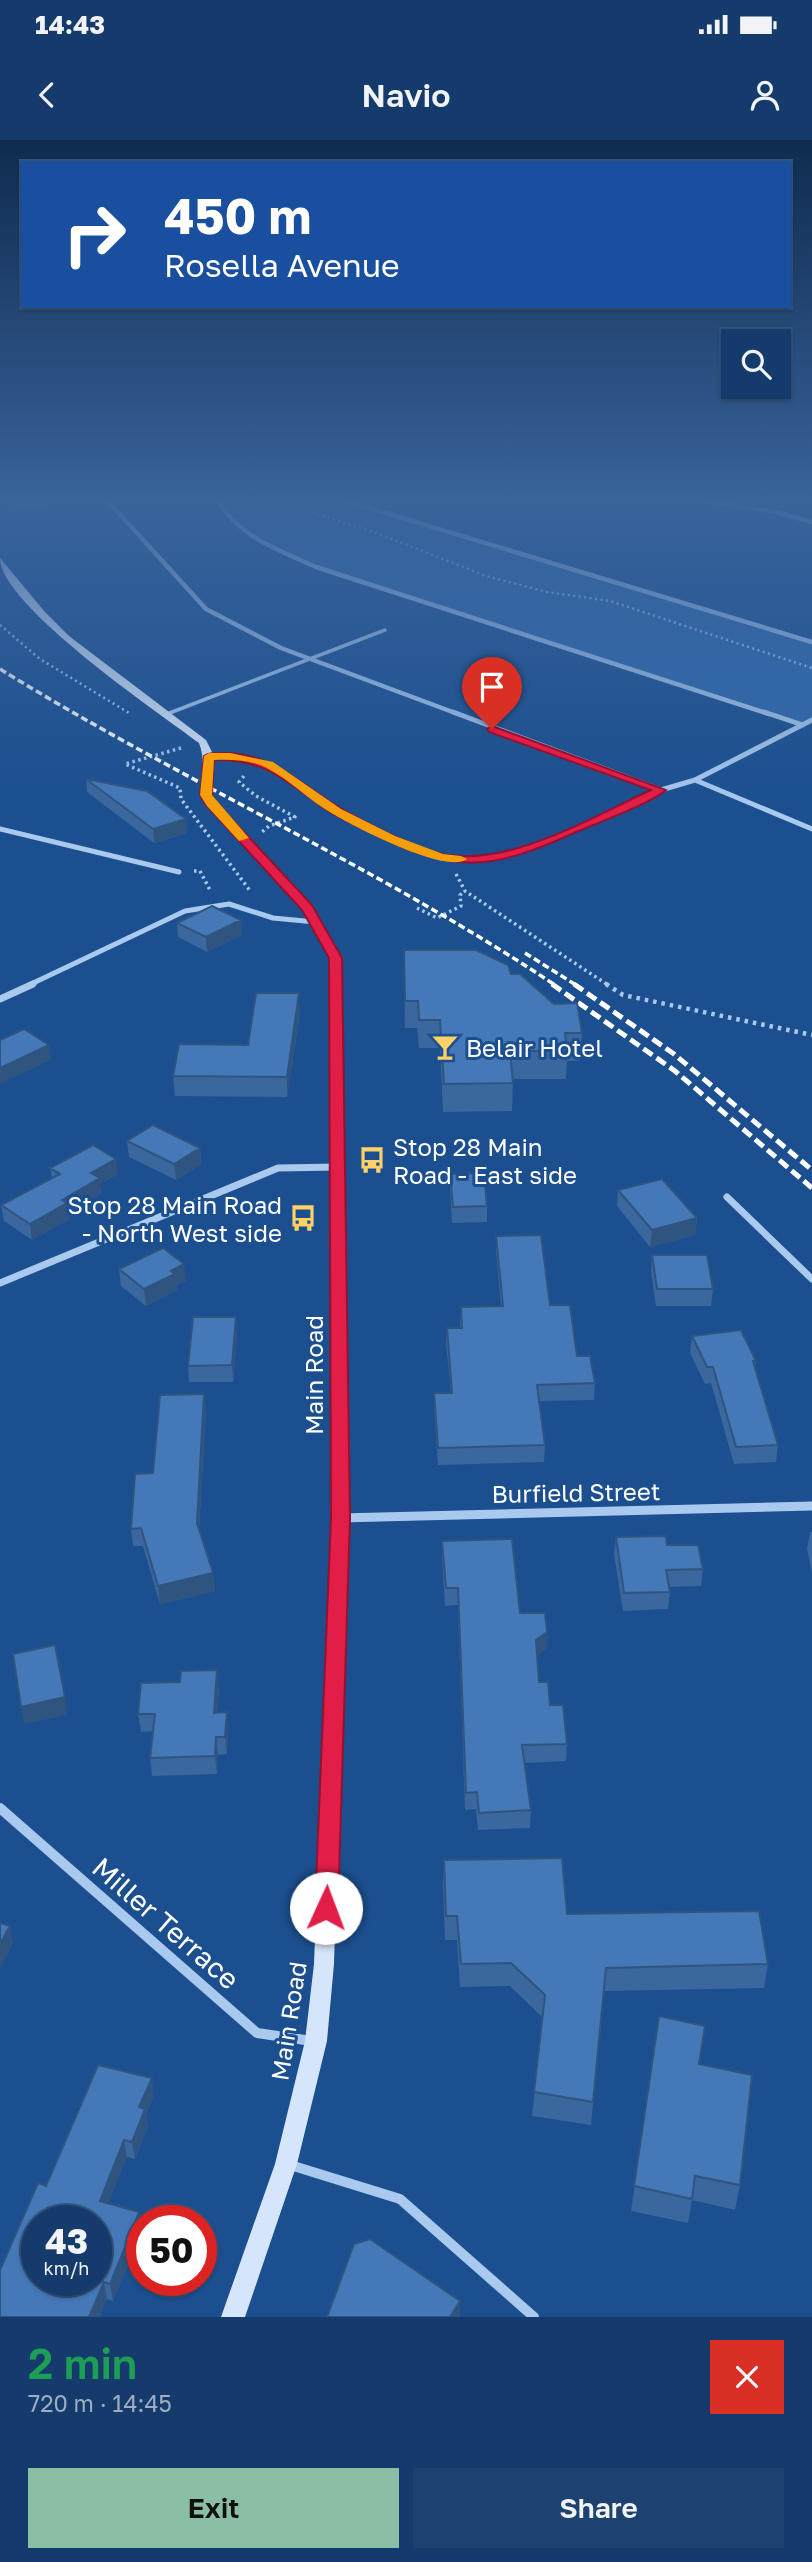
<!DOCTYPE html>
<meta charset="utf-8">
<style>
body{margin:0;font-family:"Golos Text",sans-serif;background:#1d4271;color:#f1f3f6;height:100vh;display:flex;flex-direction:column;font-size:26px;white-space:nowrap}
*{box-sizing:border-box;margin:0}
p{font-size:23px;color:#9dadc1}
.icon{flex:none;width:38px;height:38px;fill:none;stroke:currentColor;stroke-width:2;stroke-linecap:round;stroke-linejoin:round}
.map{position:relative;height:2177px;overflow:hidden}
.drawer{display:flex;flex-direction:column;background:#143b6b;flex:1}
.drawer>*{flex:none}
.hud{position:absolute;left:21px;top:21px;width:770px;height:147px;border-radius:0px;box-shadow:0 2px 5px #0004,0 0 0 2px #33557e;background:#1a4fa0;color:#fff;overflow:hidden}
.tools{position:absolute;left:721px;top:189px;display:grid;gap:14px}
.tools a{display:grid;place-items:center;width:70px;height:70px;border-radius:0px;background:#143b6b;box-shadow:0 2px 5px #0004,0 0 0 2px #33557e;font-size:35px}
.speed{position:absolute;left:21px;top:2065px;display:flex;gap:14px;font-size:35px;font-weight:700;text-align:center}
.speed>*{display:grid;place-content:center;width:91px;height:91px;border-radius:50%;background:#143b6b;box-shadow:0 2px 5px #0004,0 0 0 2px #33557e;line-height:1}
.speed small{font-size:18px;font-weight:400}
.speed .limit{border:10px solid #d22;background:#fff;color:#111}
.pin{position:absolute;display:grid;place-items:center;width:60px;height:60px;color:#fff;margin:-72px -30px;border-radius:50% 50% 50% 0;rotate:-45deg;box-shadow:0 0 7px #0007}
.pin .icon{rotate:45deg}
.me{position:absolute;width:77px;margin:-38px;rotate:2deg;stroke-linejoin:round;filter:drop-shadow(0 0 5px #0008)}
.turn{display:flex;align-items:center;gap:24px;height:147px;padding:0 28px;font-size:32px}
.turn .icon{width:91px;height:91px;stroke-width:2.5}
.turn b{display:block;font-size:49px;line-height:60px}
.round{display:grid;place-items:center;flex:none;width:74px;height:74px;border-radius:0px;background:#1d4271}
.head{display:flex;align-items:center;justify-content:space-between;height:119px;padding:0 28px}
h1{font-size:42px;font-weight:600;line-height:52px;color:#1e9e55}
.button{display:flex;gap:14px;margin-top:auto;padding:14px 28px}
.button a{flex:1;height:80px;border-radius:0px;background:#8abfa5;color:#111;font-size:28px;font-weight:600;line-height:80px;text-align:center}
.button a+a{background:#1d4271;color:#f1f3f6}
.status{display:flex;justify-content:space-between;align-items:center;height:49px;padding:0 35px;background:#143b6b;direction:ltr}
.status svg{height:19px;fill:currentColor}
header{display:flex;justify-content:space-between;align-items:center;height:91px;padding:0 28px;background:#143b6b;font-size:32px;font-weight:600}
.map>svg:first-child{display:block}
.green{fill:#2e69ad}
.lines{fill:none;stroke-linecap:round;stroke-linejoin:round}
.path-far2{stroke:#a9c9ee;stroke-width:2.5;stroke-dasharray:2 3.5;stroke-linecap:butt}
.path-far1{stroke:#a9c9ee;stroke-width:3.5;stroke-dasharray:2.5 3.5;stroke-linecap:butt}
.path{stroke:#a9c9ee;stroke-width:4.5;stroke-dasharray:3.5 5;stroke-linecap:butt}
.lane{stroke:#a9c9ee;stroke-width:3.5}
.street-far4{stroke:#a9c9ee;stroke-width:4.5}
.street-far3{stroke:#a9c9ee;stroke-width:5}
.street-far2{stroke:#a9c9ee;stroke-width:7}
.street-far1{stroke:#a9c9ee;stroke-width:9}
.street{stroke:#a9c9ee;stroke-width:10}
.secondary{fill:#d6e6fa;fill-rule:evenodd}
.rail-far1{stroke:#fff;stroke-width:3.5;stroke-dasharray:7 3.5;stroke-linecap:butt}
.rail{stroke:#fff;stroke-width:5;stroke-dasharray:11 5;stroke-linecap:butt}
.wall{fill:#3a679d}
.shaded-wall{fill:#305480}
.building{fill:#4478b7;stroke:#305480;stroke-width:2;fill-rule:evenodd}
.route{fill:#e11d48;stroke:#92132f;stroke-width:2}
.slow{fill:#f59e0b}
.labels{text-anchor:middle;dominant-baseline:central;stroke-width:6;stroke-linejoin:round;paint-order:stroke}
.poi-label{font-size:24px;fill:#fff;stroke:#1b4f8f;text-anchor:start}
.street-label{font-size:24px;fill:#fff;stroke:#1b4f8f}
.near-street-label{font-size:28px;fill:#fff;stroke:#1b4f8f}
</style>
<div class="status"><b>14:43</b><svg viewBox="0 0 49 12"><path d="M0 12V9h3v3zM5 12V6h3v6zM10 12V3h3v9zM15 12V0h3v12zM26 1h20v11H26zM47 4h2v5h-2z"/></svg></div>
<header><svg class="icon" aria-label="back" viewBox="0 0 24 24"><path d="M15 5l-7 7 7 7"/></svg>Navio<svg class="icon" aria-label="person" viewBox="0 0 24 24"><circle cx="12" cy="8" r="4"/><path d="M4 21q1-7 8-7t8 7"/></svg></header>
<div class="map">
<svg width="812" height="2177" viewBox="0 0 812 2177">
<rect width="100%" height="100%" fill="#1b4f8f"/>
<path class="green" d="M 217,359 L 340,359 L 812,502 L 812,580 L 803,585 L 316,427 C 281,410 234,396 217,359 Z"/>
<g class="lines">
<path class="path-far2" d="M 278,359 L 278,362 L 377,393 L 486,436 L 547,452 L 610,461 L 812,528
M 0,485 L 40,519 L 129,573"/>
<path class="path-far1" d="M 181,608 L 125,624 L 180,648 L 181,659 L 251,752
M 244,636 L 239,642 L 256,656 L 295,677 L 269,686 L 262,692
M 194,731 L 200,731 L 211,752
M 456,734 L 465,751 L 608,845
M 417,768 L 437,778 L 461,766 L 460,755 L 465,751"/>
<path class="path" d="M 606,844 L 623,855 L 812,895"/>
<path class="lane" d="M 167,574 L 385,490"/>
<path class="street-far4" d="M 106,359 L 206,469 L 281,508 L 458,574
M 217,359 C 238,397 279,410 316,427 L 769,574
M 340,359 L 812,502
M 694,359 L 776,372 L 812,382"/>
<path class="street-far3" d="M 453,572 L 661,650
M 764,572 L 803,585
M 209,616 L 230,616 L 269,624 L 337,671 L 418,711 L 441,718 L 475,720 L 505,716 L 532,708 L 661,650 L 695,640 L 812,580
M 695,640 L 812,689
M 0,689 L 179,732
M 29,845 L 185,771 L 229,764 L 273,778 L 315,782"/>
<path class="street-far2" d="M 0,859 L 33,844
M 727,1057 L 812,1139
M 0,1143 L 278,1028 L 338,1027"/>
<path class="street-far1" d="M 340,1378 L 812,1366"/>
<path class="street" d="M 0,1668 L 257,1893 L 312,1901
M 287,2024 L 400,2059 L 534,2177"/>
<path class="secondary" d="M 0,418 L 45,472 L 69,496 L 206,600 L 214,616 L 211,650 L 216,663 L 311,766 L 342,818 L 348,1378 L 334,1824 L 327,1901 L 297,2024 L 245,2177 L 221,2177 L 275,2024 L 305,1901 L 314,1824 L 332,1378 L 330,818 L 302,770 L 206,664 C 199,643 207,623 199,603 C 159,573 0,465 0,418 Z"/>
<path class="rail-far1" d="M 0,529 C 181,641 378,727 555,845
M 525,813 L 576,845"/>
<path class="rail" d="M 552,844 L 675,931 L 812,1048
M 574,844 L 674,914 L 812,1030"/>
</g>
<path class="wall" d="M 4,359 L 50,359 L 54,364 L 55,375 L 50,375 L 51,378 L 20,382 Z
M 86,639 L 187,693 L 154,703 L 87,652 Z
M 241,780 L 242,795 L 207,812 L 178,797 L 177,783 Z
M 404,810 L 511,834 L 582,893 L 580,921 L 567,921 L 566,939 L 513,939 L 512,971 L 443,972 L 440,908 L 419,908 L 417,888 L 405,888 Z
M 300,872 L 287,957 L 175,956 L 173,936 L 248,905 Z
M 127,1001 L 200,1008 L 201,1024 L 176,1040 L 129,1017 Z
M 50,1028 L 118,1034 L 100,1044 L 101,1054 L 69,1073 L 69,1079 L 32,1100 L 4,1081 L 1,1065 L 52,1039 Z
M 450,1034 L 487,1066 L 487,1082 L 452,1083 L 450,1050 Z
M 618,1050 L 697,1078 L 695,1095 L 650,1107 L 617,1066 Z
M 496,1096 L 550,1165 L 577,1216 L 595,1243 L 594,1260 L 539,1261 L 545,1305 L 544,1322 L 438,1325 L 434,1270 L 434,1253 L 451,1253 L 446,1204 L 447,1188 L 460,1188 L 461,1167 L 501,1166 L 496,1112 Z
M 652,1115 L 713,1149 L 711,1166 L 656,1166 L 651,1131 Z
M 119,1129 L 186,1141 L 176,1145 L 177,1150 L 146,1166 L 121,1146 Z
M 237,1193 L 233,1242 L 189,1242 L 188,1226 Z
M 692,1196 L 756,1221 L 755,1228 L 778,1305 L 776,1322 L 734,1324 L 711,1243 L 705,1244 L 690,1213 Z
M 206,1271 L 199,1389 L 213,1433 L 215,1451 L 160,1464 L 143,1406 L 133,1406 L 131,1389 L 153,1333 Z
M 810,1392 L 812,1392 L 812,1433 L 807,1409 Z
M 616,1397 L 667,1405 L 703,1429 L 701,1446 L 669,1447 L 670,1452 L 668,1469 L 623,1471 L 614,1414 Z
M 442,1401 L 520,1473 L 547,1492 L 546,1509 L 537,1516 L 539,1542 L 567,1604 L 566,1621 L 525,1623 L 531,1670 L 530,1688 L 478,1690 L 476,1669 L 465,1670 L 458,1465 L 445,1466 L 442,1418 Z
M 219,1548 L 217,1573 L 228,1590 L 227,1614 L 218,1615 L 217,1634 L 152,1636 L 150,1618 L 153,1591 L 141,1592 L 138,1574 Z
M 444,1720 L 567,1774 L 768,1824 L 764,1848 L 604,1851 L 591,1985 L 532,1976 L 543,1878 L 510,1846 L 460,1847 L 457,1800 L 445,1800 L 443,1744 Z
M 659,1876 L 699,1924 L 740,2045 L 735,2070 L 692,2060 L 688,2083 L 631,2071 Z
M 154,1955 L 146,1975 L 148,1986 L 135,2019 L 127,2017 L 108,2063 L 139,2072 L 142,2089 L 113,2161 L 107,2159 L 99,2177 L 0,2177 L 46,2046 Z"/>
<path class="shaded-wall" d="M 54,364 L 55,375 L 50,375 L 51,378 L 20,382 L 18,371 Z
M 186,679 L 187,693 L 154,703 L 153,689 Z
M 241,780 L 242,795 L 207,812 L 206,797 Z
M 299,853 L 300,872 L 287,957 L 287,937 Z
M 49,905 L 51,920 L 0,944 L 0,928 Z
M 200,1008 L 201,1024 L 176,1040 L 174,1024 Z
M 116,1019 L 118,1034 L 100,1044 L 101,1054 L 69,1073 L 69,1079 L 32,1100 L 30,1084 L 62,1060 L 91,1033 Z
M 697,1078 L 695,1095 L 650,1107 L 652,1090 Z
M 184,1124 L 186,1141 L 176,1145 L 177,1150 L 146,1166 L 144,1149 L 171,1131 Z
M 236,1177 L 237,1193 L 233,1242 L 232,1225 Z
M 204,1254 L 206,1271 L 198,1400 L 197,1383 Z
M 213,1433 L 215,1451 L 160,1464 L 158,1446 Z
M 547,1492 L 546,1509 L 535,1518 L 536,1500 Z
M 217,1530 L 219,1548 L 216,1590 L 214,1573 Z
M 65,1557 L 67,1575 L 24,1584 L 21,1567 Z
M 227,1572 L 228,1590 L 227,1614 L 225,1597 Z
M 216,1597 L 218,1615 L 217,1634 L 215,1616 Z
M 10,1786 L 13,1804 L 0,1828 L 0,1804 Z
M 152,1938 L 154,1955 L 146,1975 L 148,1986 L 135,2019 L 132,2002 L 139,1967 Z
M 124,2000 L 127,2017 L 103,2078 L 100,2061 Z
M 139,2072 L 142,2089 L 113,2161 L 110,2144 Z
M 104,2142 L 107,2159 L 99,2177 L 89,2177 Z
M 460,2161 L 460,2177 L 450,2177 Z"/>
<path class="building" d="M 10,359 L 50,359 L 54,364 L 48,365 L 50,368 L 18,371 Z
M 86,639 L 147,651 L 186,679 L 153,689 Z
M 212,766 L 241,780 L 206,797 L 177,783 Z
M 404,810 L 476,810 L 508,825 L 511,834 L 520,834 L 554,864 L 577,863 L 582,893 L 565,893 L 567,911 L 510,911 L 513,943 L 444,944 L 440,880 L 419,880 L 418,861 L 405,861 Z
M 256,853 L 299,853 L 287,937 L 173,936 L 179,904 L 248,905 Z
M 24,889 L 49,905 L 0,928 L 0,900 Z
M 153,985 L 200,1008 L 174,1024 L 127,1001 Z
M 93,1005 L 116,1019 L 91,1033 L 100,1038 L 62,1060 L 67,1063 L 30,1084 L 1,1065 L 60,1034 L 50,1028 Z
M 484,1033 L 487,1066 L 453,1067 L 450,1034 Z
M 662,1039 L 697,1078 L 652,1090 L 618,1050 Z
M 541,1095 L 550,1165 L 570,1165 L 577,1216 L 590,1216 L 595,1243 L 537,1245 L 545,1305 L 438,1308 L 434,1253 L 452,1253 L 447,1188 L 462,1188 L 461,1167 L 503,1166 L 496,1096 Z
M 163,1108 L 184,1124 L 171,1131 L 175,1134 L 144,1149 L 119,1129 Z
M 652,1115 L 707,1115 L 713,1149 L 657,1149 Z
M 193,1177 L 236,1177 L 232,1225 L 188,1226 Z
M 741,1190 L 756,1221 L 753,1221 L 778,1305 L 736,1307 L 713,1227 L 707,1227 L 692,1196 Z
M 204,1254 L 197,1383 L 213,1433 L 158,1446 L 141,1388 L 131,1389 L 135,1334 L 153,1333 L 160,1255 Z
M 666,1396 L 667,1405 L 698,1405 L 703,1429 L 666,1430 L 670,1452 L 624,1453 L 616,1397 Z
M 512,1399 L 520,1473 L 545,1473 L 547,1492 L 536,1500 L 539,1542 L 548,1542 L 550,1565 L 563,1565 L 567,1604 L 522,1605 L 531,1670 L 479,1673 L 477,1652 L 466,1653 L 458,1448 L 446,1448 L 442,1401 Z
M 55,1505 L 65,1557 L 21,1567 L 13,1514 Z
M 217,1530 L 214,1573 L 227,1572 L 225,1597 L 216,1597 L 215,1616 L 150,1618 L 155,1574 L 138,1574 L 141,1543 L 180,1542 L 181,1531 Z
M 562,1718 L 567,1774 L 759,1771 L 768,1824 L 606,1828 L 593,1962 L 534,1952 L 545,1855 L 511,1823 L 461,1824 L 457,1776 L 446,1776 L 444,1720 Z
M 0,1783 L 10,1786 L 0,1804 Z
M 659,1876 L 705,1886 L 699,1924 L 752,1935 L 740,2045 L 695,2036 L 692,2059 L 634,2046 Z
M 98,1925 L 152,1938 L 139,1967 L 145,1969 L 132,2002 L 124,2000 L 100,2061 L 139,2072 L 110,2144 L 104,2142 L 89,2177 L 0,2177 L 0,2130 L 38,2043 L 46,2046 ZM 37,2081 L 96,2081 L 96,2140 L 37,2140 Z
M 370,2099 L 460,2161 L 450,2177 L 327,2177 L 354,2104 Z"/>
<linearGradient id="sky" x2="0" y2="1"><stop stop-color="#0f2b4f"/><stop offset="0.54" stop-color="#39639b"/><stop offset="1" stop-color="#39639b" stop-opacity="0"/></linearGradient>
<rect width="812" height="664" fill="url(#sky)"/>
<path class="route" d="M 492,586 L 666,650 C 650,664 597,683 574,693 C 494,729 457,735 376,695 C 359,687 340,679 324,668 C 285,640 265,619 214,620 L 212,655 L 216,662 L 312,765 L 342,818 L 350,1378 L 338,1768 L 335,1775 L 326,1778 L 318,1775 L 315,1768 L 331,1378 L 329,818 L 302,770 L 205,664 L 200,655 L 204,616 C 210,612 216,613 224,613 C 275,613 301,646 342,669 C 366,683 393,696 419,707 C 491,739 585,680 651,650 L 489,592 L 487,589 Z"/>
<path class="slow" d="M 209,613 L 230,613 L 273,622 L 341,669 L 395,696 L 443,714 L 461,716 L 467,719 C 447,735 355,687 333,674 C 310,661 291,641 267,628 C 253,620 230,619 214,620 L 212,655 L 249,698 L 239,701 L 207,666 L 200,655 L 204,616 Z"/>
<defs>
<symbol id="bar-bare" viewBox="-9 -9 18 18"><path d="M-6-5H6L.8 .8V4.5H3.5V6h-7V4.5H-.8V.8Z" fill="#ffd166" stroke="#1b4f8f" stroke-width="2.5" paint-order="stroke"/></symbol>
<symbol id="bus-bare" viewBox="-9 -9 18 18"><path d="M-5-6H5V4H4V6H2V4H-2V6H-4V4H-5ZM-3.5-4V0h7V-4ZM-3.5 1.2v1.5H-2V1.2ZM2 1.2v1.5H3.5V1.2Z" fill="#ffd166" stroke="#1b4f8f" stroke-width="2.5" paint-order="stroke"/></symbol>
</defs>
<g fill-rule="evenodd">
<use href="#bar-bare" x="426" y="888" width="38" height="38"/>
<use href="#bus-bare" x="353" y="1001" width="38" height="38"/>
<use href="#bus-bare" x="284" y="1059" width="38" height="38"/>
</g>
<g class="labels">
<g class="poi-label">
<text x="466" y="907">Belair Hotel</text>
<text x="393" y="1006">Stop 28 Main<tspan x="393" dy="28">Road - East side</tspan></text>
<text x="282" y="1064" text-anchor="end">Stop 28 Main Road<tspan x="282" dy="28">- North West side</tspan></text>
</g>
<g class="street-label">
<text transform="translate(313 1235) rotate(-90)">Main Road</text>
<text transform="translate(576 1352) rotate(-1)">Burfield Street</text>
<text transform="translate(288 1881) rotate(-81)">Main Road</text>
</g>
<g class="near-street-label">
<text transform="translate(166 1783) rotate(41)">Miller Terrace</text>
</g>
</g>
</svg>
<div class="tools">
<a><svg class="icon" aria-label="search" viewBox="0 0 24 24"><circle cx="10" cy="10" r="6"/><path d="M15 15l6 6"/></svg></a>
</div>
<div class="speed"><div>43<small>km/h</small></div><div class="limit">50</div></div>
<div class="pin" style="left:492px;top:589px;background:#d93025"><svg class="icon" aria-label="arrive" viewBox="0 0 24 24"><path d="M6 21V4h12l-3 4 3 4H6"/></svg></div>
<svg class="me" style="left:326px;top:1768px" viewBox="-20 -20 40 40"><circle r="19" fill="#fff"/><path d="M0-13L10 11 0 6-10 11z" fill="#e11d48"/></svg>
<div class="hud">
<div class="turn"><svg class="icon" aria-label="right" viewBox="0 0 24 24"><path d="M7 20v-9h11M14 6l5 5-5 5"/></svg><div><b>450 m</b>Rosella Avenue</div></div>
</div>
</div>
<section class="drawer">
<div class="head"><div><h1>2 min</h1><p>720 m · 14:45</p></div><a class="round" style="background:#d93025;color:#fff"><svg class="icon" aria-label="close" viewBox="0 0 24 24"><path d="M6 6l12 12M18 6L6 18"/></svg></a></div>
<div class="button"><a>Exit</a><a>Share</a></div>
</section>
